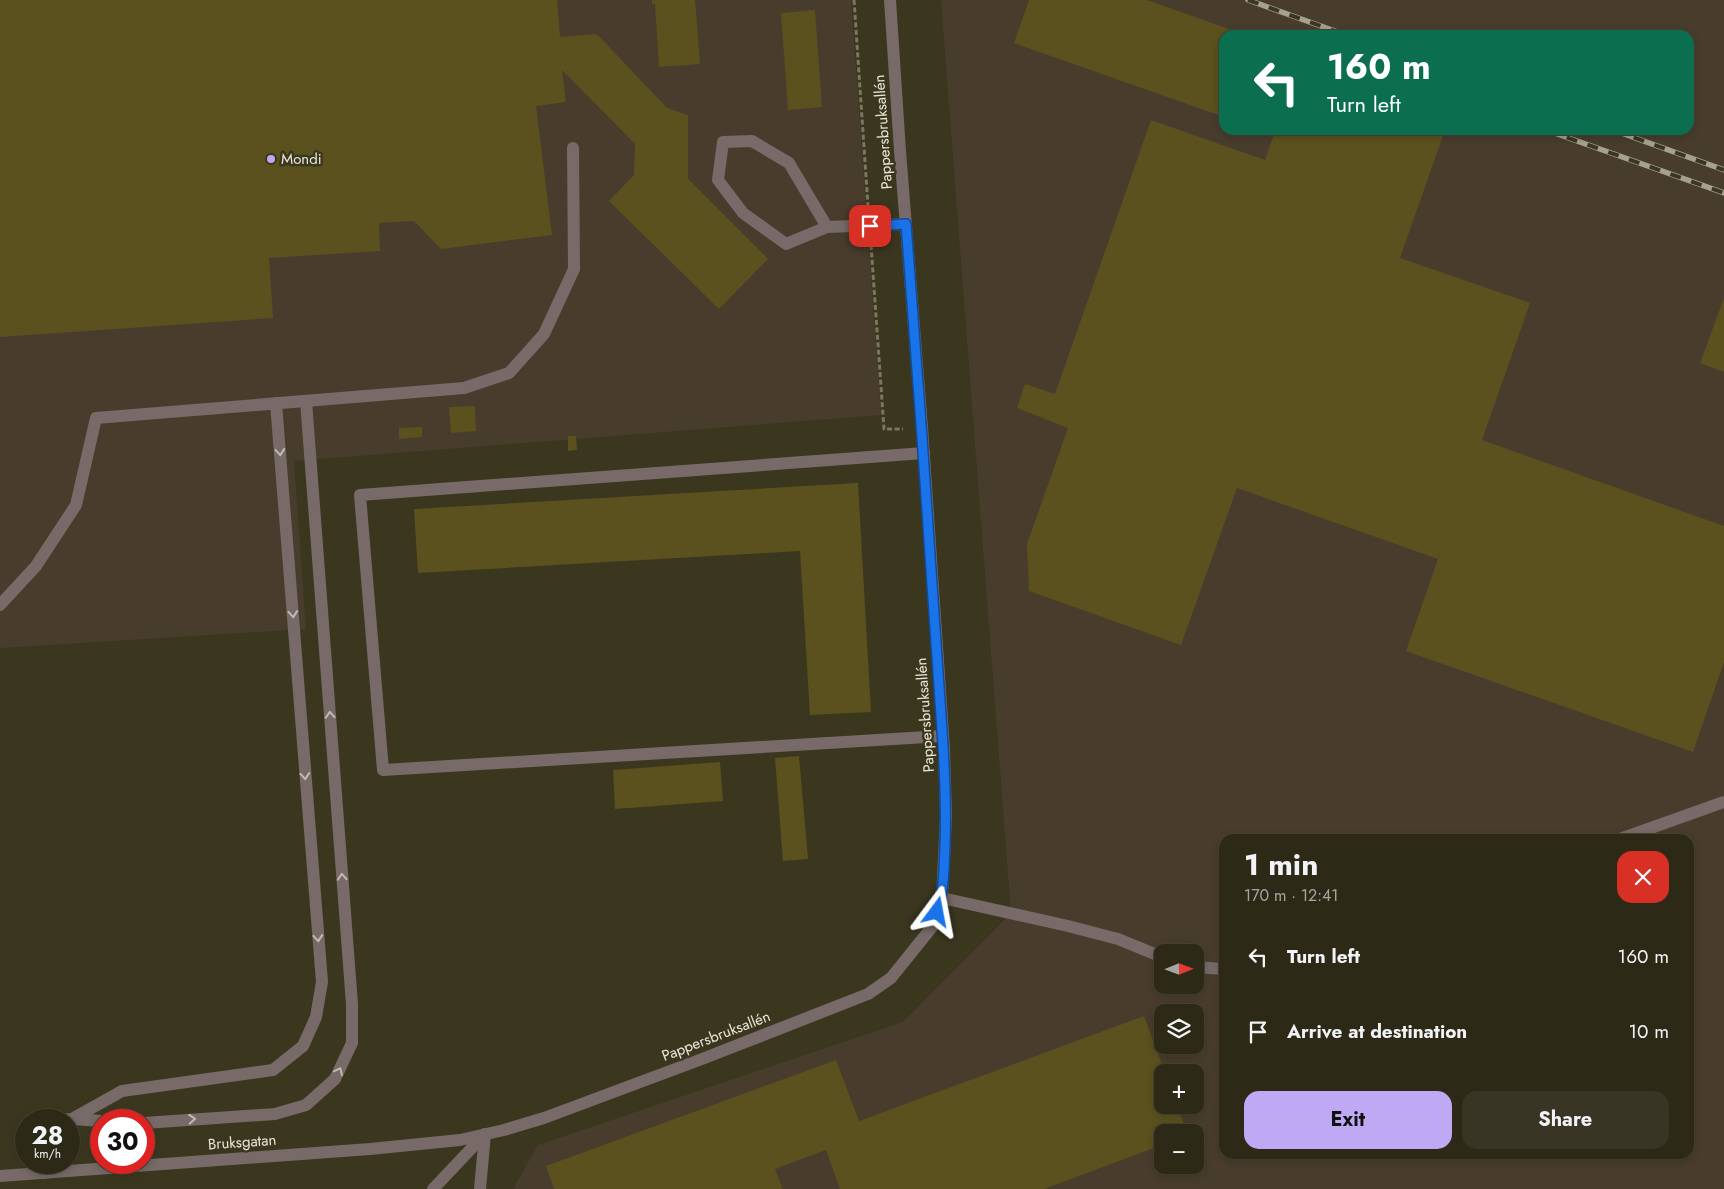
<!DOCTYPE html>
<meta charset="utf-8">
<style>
body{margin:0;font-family:Jost,sans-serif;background:#383524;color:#f1f3f6;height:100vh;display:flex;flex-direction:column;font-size:19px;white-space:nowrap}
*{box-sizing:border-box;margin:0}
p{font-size:16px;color:#a6a6a1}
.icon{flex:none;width:28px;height:28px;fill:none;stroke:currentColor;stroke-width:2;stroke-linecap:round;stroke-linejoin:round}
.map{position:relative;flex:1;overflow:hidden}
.details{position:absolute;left:1219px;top:834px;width:475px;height:325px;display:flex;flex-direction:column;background:#2c2917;border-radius:15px;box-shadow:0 2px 8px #0003,0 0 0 1px #484536}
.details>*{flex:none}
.banner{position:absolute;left:1219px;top:30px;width:475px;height:105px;border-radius:15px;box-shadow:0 2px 8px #0003,0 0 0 1px #484536;background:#0b6e4f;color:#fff;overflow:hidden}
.needle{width:32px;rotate:89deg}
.fabs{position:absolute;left:1154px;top:944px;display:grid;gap:10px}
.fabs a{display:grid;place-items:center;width:50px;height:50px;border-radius:10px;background:#2c2917;box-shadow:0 2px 8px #0003,0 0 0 1px #484536;font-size:25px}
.speed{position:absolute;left:15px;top:1109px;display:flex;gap:10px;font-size:25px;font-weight:700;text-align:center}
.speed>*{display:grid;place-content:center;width:65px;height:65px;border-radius:50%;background:#2c2917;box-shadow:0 2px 8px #0003,0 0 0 1px #484536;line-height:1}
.speed small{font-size:12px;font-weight:400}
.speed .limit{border:8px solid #d22;background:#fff;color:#111}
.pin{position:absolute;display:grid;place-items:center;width:42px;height:42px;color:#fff;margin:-21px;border-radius:10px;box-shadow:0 2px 8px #0006}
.me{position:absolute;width:55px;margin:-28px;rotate:13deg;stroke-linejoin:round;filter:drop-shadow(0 0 4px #0008)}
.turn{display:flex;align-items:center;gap:18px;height:105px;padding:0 25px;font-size:22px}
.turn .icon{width:65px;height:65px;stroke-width:2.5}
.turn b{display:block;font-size:35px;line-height:42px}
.round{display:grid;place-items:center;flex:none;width:52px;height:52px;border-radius:15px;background:#383524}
.headline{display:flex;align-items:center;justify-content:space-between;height:85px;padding:0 25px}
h1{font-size:30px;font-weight:700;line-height:38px}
.cta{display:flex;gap:10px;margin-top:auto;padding:10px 25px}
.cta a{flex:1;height:58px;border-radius:15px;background:#bfa8f4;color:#111;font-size:20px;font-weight:700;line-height:58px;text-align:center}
.cta a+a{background:#383524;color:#f1f3f6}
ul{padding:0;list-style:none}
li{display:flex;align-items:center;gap:15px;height:75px;padding:0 25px}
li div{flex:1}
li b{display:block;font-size:19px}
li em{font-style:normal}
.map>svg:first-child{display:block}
.industrial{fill:#483c2d;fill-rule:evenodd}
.building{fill:#5a511e}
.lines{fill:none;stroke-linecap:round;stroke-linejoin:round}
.path{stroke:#797661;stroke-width:3;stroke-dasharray:5 2.5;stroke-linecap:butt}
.lane{stroke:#776a68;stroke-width:12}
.street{stroke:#776a68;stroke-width:12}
.rail-casing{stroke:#a4a18e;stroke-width:5.5}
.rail{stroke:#3b371f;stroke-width:4;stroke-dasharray:11;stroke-linecap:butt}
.oneway{stroke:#c1bbb1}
.route-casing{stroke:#114b97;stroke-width:12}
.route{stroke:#1a73e8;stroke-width:9}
.poi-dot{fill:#bfa8f4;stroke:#3b371f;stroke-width:2}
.labels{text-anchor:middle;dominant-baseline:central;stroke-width:5;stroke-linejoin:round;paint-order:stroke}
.street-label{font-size:15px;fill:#e9e7d8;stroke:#3b371f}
.poi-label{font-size:15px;fill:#e9e7d8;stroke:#3b371f;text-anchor:start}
</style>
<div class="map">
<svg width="1724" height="1189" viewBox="0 0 1724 1189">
<rect width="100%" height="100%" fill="#3b371f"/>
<path class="industrial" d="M 0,0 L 851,0 L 881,415 L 294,461 L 306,629 L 0,648 Z
M 941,0 L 1724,0 L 1724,1189 L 513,1189 L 538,1145 L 903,1022 L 1011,913 ZM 1224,35 L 1689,35 L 1689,130 L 1224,130 ZM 1224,839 L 1689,839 L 1689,1154 L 1224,1154 ZM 1162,952 L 1195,952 L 1195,985 L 1162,985 ZM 1162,1012 L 1195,1012 L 1195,1045 L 1162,1045 ZM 1162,1072 L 1195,1072 L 1195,1105 L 1162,1105 ZM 1162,1132 L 1195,1132 L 1195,1165 L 1162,1165 Z"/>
<path class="building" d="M 0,0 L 557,0 L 560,37 L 597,34 L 667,108 L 688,115 L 688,179 L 768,259 L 719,309 L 609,201 L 634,175 L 635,144 L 562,70 L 566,102 L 536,106 L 552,235 L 441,249 L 414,221 L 379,223 L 380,251 L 269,258 L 273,318 L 0,337 Z
M 652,0 L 695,0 L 700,64 L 659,67 L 655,4 L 652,4 Z
M 1029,0 L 1147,0 L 1246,35 L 1224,35 L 1224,117 L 1014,43 Z
M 815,10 L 822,107 L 788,110 L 781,13 Z
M 1151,120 L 1265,160 L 1274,134 L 1263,130 L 1445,130 L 1400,258 L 1530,303 L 1482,440 L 1724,526 L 1724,662 L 1693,752 L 1406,651 L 1438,559 L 1237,488 L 1181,645 L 1029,591 L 1027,544 L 1068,428 L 1017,408 L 1025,384 L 1055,394 Z
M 1724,298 L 1724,372 L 1700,363 Z
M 475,406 L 476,431 L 451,433 L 449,407 Z
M 422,427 L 422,437 L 399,439 L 399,428 Z
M 568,436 L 576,436 L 577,450 L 568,451 Z
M 858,483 L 871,712 L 810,715 L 800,551 L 418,573 L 414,509 Z
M 799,756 L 808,859 L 783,861 L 775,758 Z
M 720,762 L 723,801 L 615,809 L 613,770 Z
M 1144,1016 L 1165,1072 L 1162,1072 L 1162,1105 L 1177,1105 L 1187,1132 L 1162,1132 L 1162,1145 L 1044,1189 L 840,1189 L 826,1150 L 775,1169 L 783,1189 L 554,1189 L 546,1166 L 836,1060 L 859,1121 Z"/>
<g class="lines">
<path class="path" d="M 854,0 L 868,206
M 871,245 L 884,429 L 903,429"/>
<path class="lane" d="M 827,227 L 786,244 L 743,213 L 718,180 L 723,142 L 752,141 L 789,163 L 827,227 L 906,224
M 924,453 L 360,495 L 383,770 L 943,736
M 0,605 L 36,566 L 76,505 L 96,418 L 464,388 L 509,373 L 544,334 L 574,269 L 573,148
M 1620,839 L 1724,802
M 942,898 L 1068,926 L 1118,939 L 1162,957
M 1195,967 L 1224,969
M 72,1119 L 122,1091 L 273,1070 L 303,1046 L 316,1017 L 322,982 L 276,403
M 45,1120 L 72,1119 L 101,1121
M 144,1123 L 275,1114 L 306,1105 L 335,1079 L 352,1043 L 352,1004 L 306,401
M 44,1162 L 44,1173
M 433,1189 L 485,1134"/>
<path class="street" d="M 0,1176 L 370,1149 L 460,1140 L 504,1130 L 544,1118 L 702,1059 L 868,994 L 891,978 L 932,927 L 942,898 L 946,816 L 944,749 L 922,428 L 900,151 L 890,0
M 480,1189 L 485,1134"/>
<defs>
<path id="rail" d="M 1248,0 L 1346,35
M 1546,130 L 1724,193
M 1613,130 L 1724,170"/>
</defs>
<use href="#rail" class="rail-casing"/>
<use href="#rail" class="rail"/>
</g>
<defs><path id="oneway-chevron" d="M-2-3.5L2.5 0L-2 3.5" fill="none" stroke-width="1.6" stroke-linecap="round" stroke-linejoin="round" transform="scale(1.25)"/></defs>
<g class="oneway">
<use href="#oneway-chevron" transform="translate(280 452) rotate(85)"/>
<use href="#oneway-chevron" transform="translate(293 614) rotate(85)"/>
<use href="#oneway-chevron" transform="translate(330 715) rotate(-94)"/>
<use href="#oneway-chevron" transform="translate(305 776) rotate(85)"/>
<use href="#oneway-chevron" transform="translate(342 877) rotate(-94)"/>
<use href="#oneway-chevron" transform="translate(318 938) rotate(85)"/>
<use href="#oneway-chevron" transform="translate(339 1071) rotate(-64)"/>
<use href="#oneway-chevron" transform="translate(192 1119) rotate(-4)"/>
</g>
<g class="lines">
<defs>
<path id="route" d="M 870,226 L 906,224 C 918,373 928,523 938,672 C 942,730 947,787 945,845 C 944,868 944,891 937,912"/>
</defs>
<use href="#route" class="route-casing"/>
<use href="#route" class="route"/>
</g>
<circle class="poi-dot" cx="271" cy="159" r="5"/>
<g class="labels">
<g class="street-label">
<text transform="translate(883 132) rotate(-94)">Pappersbruksallén</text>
<text transform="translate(925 715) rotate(-94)">Pappersbruksallén</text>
<text transform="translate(716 1036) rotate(-21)">Pappersbruksallén</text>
<text transform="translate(242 1142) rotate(-4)">Bruksgatan</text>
</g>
<g class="poi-label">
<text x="281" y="159">Mondi</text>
</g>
</g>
</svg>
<div class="fabs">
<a><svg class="needle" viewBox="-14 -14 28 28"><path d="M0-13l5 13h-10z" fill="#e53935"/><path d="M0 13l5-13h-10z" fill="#a6a6a1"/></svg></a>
<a><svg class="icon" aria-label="layers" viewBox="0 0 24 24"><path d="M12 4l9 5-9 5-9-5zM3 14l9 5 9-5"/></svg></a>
<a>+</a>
<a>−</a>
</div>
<div class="speed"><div>28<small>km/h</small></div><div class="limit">30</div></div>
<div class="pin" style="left:870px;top:226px;background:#d93025"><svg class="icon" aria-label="arrive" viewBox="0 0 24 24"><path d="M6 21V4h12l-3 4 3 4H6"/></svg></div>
<svg class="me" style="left:937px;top:912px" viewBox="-20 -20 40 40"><path d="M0-17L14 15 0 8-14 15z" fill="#1a73e8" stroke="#fff" stroke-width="4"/></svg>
<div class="banner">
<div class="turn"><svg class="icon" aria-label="left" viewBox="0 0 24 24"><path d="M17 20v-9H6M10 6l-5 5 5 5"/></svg><div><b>160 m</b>Turn left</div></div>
</div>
<section class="details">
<div class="headline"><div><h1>1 min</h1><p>170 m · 12:41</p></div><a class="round" style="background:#d93025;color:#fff"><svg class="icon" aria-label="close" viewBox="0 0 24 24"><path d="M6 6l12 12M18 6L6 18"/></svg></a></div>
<ul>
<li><svg class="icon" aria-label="left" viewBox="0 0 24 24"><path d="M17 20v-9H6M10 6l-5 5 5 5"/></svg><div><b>Turn left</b></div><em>160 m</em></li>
<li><svg class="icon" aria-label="arrive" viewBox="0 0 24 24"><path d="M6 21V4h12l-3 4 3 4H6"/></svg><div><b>Arrive at destination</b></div><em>10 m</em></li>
</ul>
<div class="cta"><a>Exit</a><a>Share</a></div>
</section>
</div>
